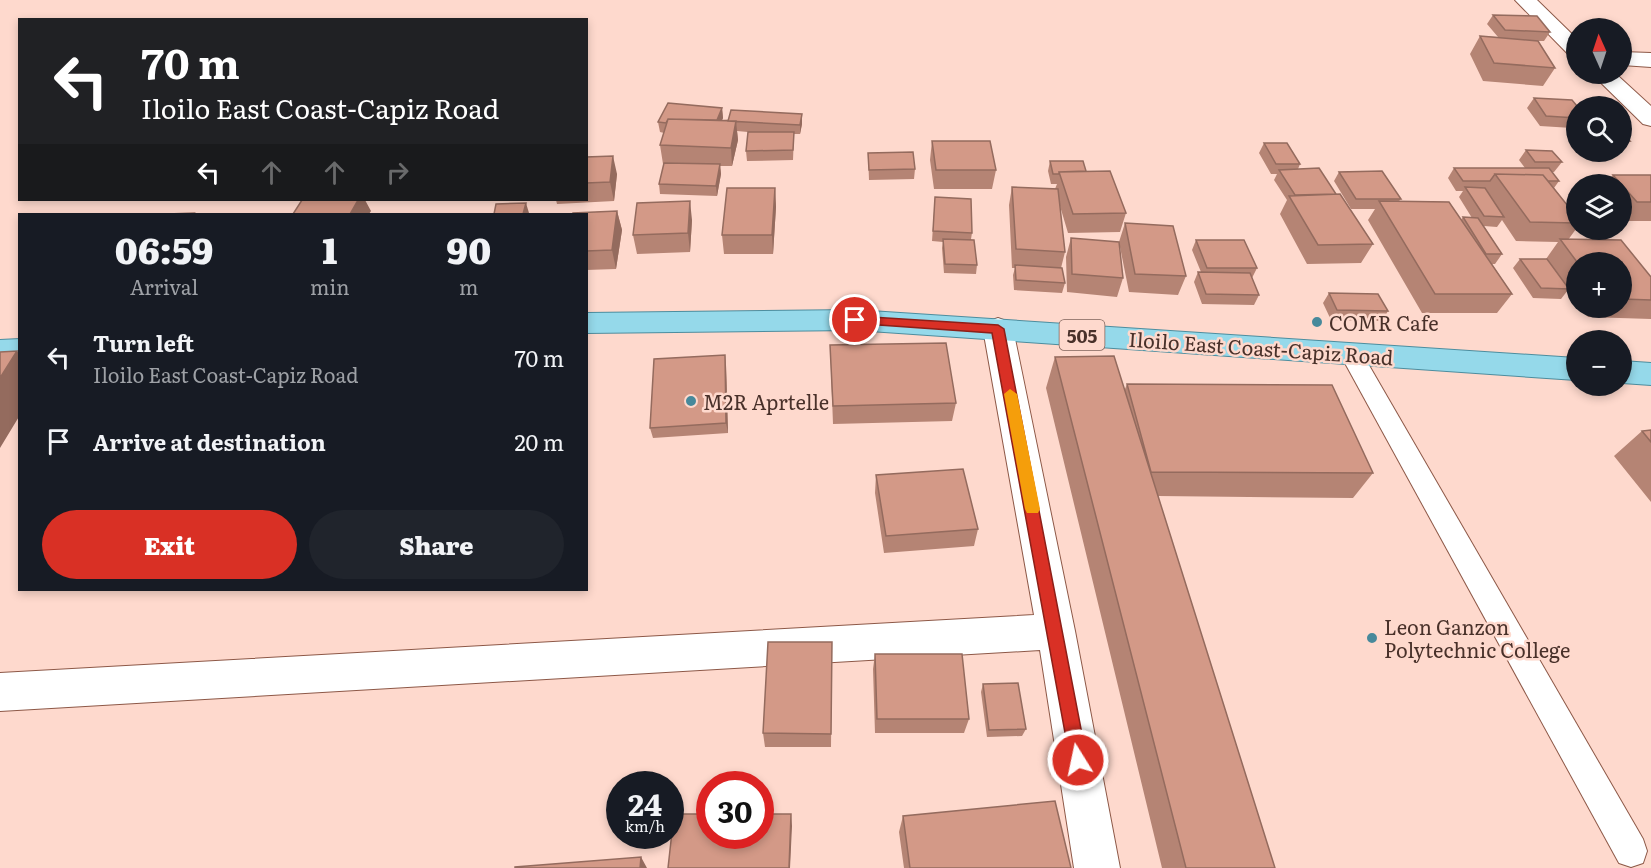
<!DOCTYPE html>
<meta charset="utf-8">
<style>
body{margin:0;font-family:Literata,serif;background:#20242c;color:#f1f3f6;height:100vh;display:flex;flex-direction:column;font-size:22px;white-space:nowrap}
*{box-sizing:border-box;margin:0}
p{font-size:20px;color:#9ea1a6}
.icon{flex:none;width:33px;height:33px;fill:none;stroke:currentColor;stroke-width:2;stroke-linecap:round;stroke-linejoin:round}
.map{position:relative;flex:1;overflow:hidden}
.side{position:absolute;left:18px;top:213px;width:570px;height:378px;display:flex;flex-direction:column;background:#171b24;border-radius:0px;box-shadow:0 3px 9px #0003}
.side>*{flex:none}
.banner{position:absolute;left:18px;top:18px;width:570px;height:183px;border-radius:0px;box-shadow:0 3px 9px #0003;background:#202124;color:#fff;overflow:hidden}
.needle{width:39px;rotate:357deg}
.fabs{position:absolute;left:1566px;top:18px;display:grid;gap:12px}
.fabs a{display:grid;place-items:center;width:66px;height:66px;border-radius:50%;background:#171b24;box-shadow:0 3px 9px #0003;font-size:30px}
.speed{position:absolute;left:606px;top:771px;display:flex;gap:12px;font-size:30px;font-weight:700;text-align:center}
.speed>*{display:grid;place-content:center;width:78px;height:78px;border-radius:50%;background:#171b24;box-shadow:0 3px 9px #0003;line-height:1}
.speed small{font-size:15px;font-weight:400}
.speed .limit{border:9px solid #d22;background:#fff;color:#111}
.pin{position:absolute;display:grid;place-items:center;width:51px;height:51px;color:#fff;margin:-26px;border:3px solid #fff;border-radius:50%;box-shadow:0 2px 6px #0007}
.me{position:absolute;width:66px;margin:-33px;rotate:350deg;stroke-linejoin:round;filter:drop-shadow(0 0 4px #0008)}
.turn{display:flex;align-items:center;gap:21px;height:126px;padding:0 24px;font-size:27px}
.turn .icon{width:78px;height:78px;stroke-width:2.5}
.turn b{display:block;font-size:42px;line-height:51px}
.lanes{display:flex;align-items:center;height:57px;padding:0 24px;background:#0003;justify-content:center;gap:30px;direction:ltr}
.lanes .off{opacity:.35}
.eta{display:flex;justify-content:space-evenly;align-items:center;height:102px;text-align:center}
.eta b{font-size:36px;font-weight:800;line-height:42px}
.button{display:flex;gap:12px;margin-top:auto;padding:12px 24px}
.button a{flex:1;height:69px;border-radius:36px;background:#d93025;color:#fff;font-size:24px;font-weight:800;line-height:69px;text-align:center}
.button a+a{background:#20242c;color:#f1f3f6}
ul{padding:0;list-style:none}
li{display:flex;align-items:center;gap:18px;height:84px;padding:0 24px}
li div{flex:1}
li b{display:block;font-size:22px}
li em{font-style:normal}
.map>svg:first-child{display:block}
.lines{fill:none;stroke-linecap:round;stroke-linejoin:round}
.lane-casing{stroke:#8d5847;stroke-width:2}
.street-casing{stroke:#8d5847;stroke-width:2}
.primary-casing{stroke:#4d8d9e;stroke-width:2}
.lane{fill:#fff;fill-rule:evenodd}
.street{fill:#fff;fill-rule:evenodd}
.primary{fill:#95d9ea;fill-rule:evenodd}
.wall{fill:#b58474}
.shaded-wall{fill:#946b5e}
.building{fill:#d39987;stroke:#946b5e;stroke-width:1.5}
.route{fill:#d93025;stroke:#8d1f18;stroke-width:1.5}
.slow{fill:#f59e0b}
.poi-dot{fill:#47899b;stroke:#fed9cd;stroke-width:2}
.labels{text-anchor:middle;dominant-baseline:central;stroke-width:5;stroke-linejoin:round;paint-order:stroke}
.shield{fill:#fed9cd;stroke:#7f635b;stroke-width:1.5}
.shield-label{font-size:18px;font-weight:bold;fill:#49312a}
.poi-label{font-size:20px;fill:#49312a;stroke:#fed9cd;text-anchor:start}
.street-label{font-size:20px;fill:#49312a;stroke:#fed9cd}
</style>
<div class="map">
<svg width="1651" height="868" viewBox="0 0 1651 868">
<rect width="100%" height="100%" fill="#fed9cd"/>
<g class="lines">
<defs>
<path id="lane" d="M 1351,346 L 1359,348 L 1643,839 L 1647,851 L 1643,863 L 1631,867 L 1619,863 L 1340,354 L 1343,348 Z"/>
<path id="street" d="M 1515,0 L 1537,0 L 1576,38 L 1576,55 L 1568,54 Z
M 1622,52 L 1651,53 L 1651,67 L 1622,65 Z
M 1592,74 L 1616,74 L 1651,106 L 1651,126 L 1643,124 Z
M 998,318 L 1009,322 L 1013,329 L 1075,631 L 1120,868 L 1074,868 L 1040,650 L 0,711 L 0,673 L 1034,615 L 983,329 L 987,322 Z"/>
<path id="primary" d="M 855,310 L 1576,358 L 1576,380 L 855,330 L 586,333 L 586,313 Z
M 20,339 L 20,361 L 0,362 L 0,340 Z
M 1622,361 L 1651,363 L 1651,385 L 1622,383 Z"/>
</defs>
<use href="#lane" class="lane-casing"/>
<use href="#street" class="street-casing"/>
<use href="#primary" class="primary-casing"/>
<use href="#lane" class="lane"/>
<use href="#street" class="street"/>
<use href="#primary" class="primary"/>
</g>
<path class="wall" d="M 1493,15 L 1550,32 L 1544,41 L 1538,41 L 1555,68 L 1543,86 L 1483,81 L 1470,54 L 1480,36 L 1498,37 L 1487,24 Z
M 1534,98 L 1576,106 L 1576,145 L 1567,134 L 1572,128 L 1540,126 L 1527,108 Z
M 722,108 L 723,118 L 722,120 L 802,114 L 802,124 L 800,134 L 794,134 L 793,160 L 747,161 L 746,151 L 748,132 L 737,131 L 738,140 L 732,166 L 720,166 L 721,174 L 717,196 L 660,194 L 659,184 L 664,164 L 663,164 L 660,145 L 664,133 L 660,132 L 658,122 Z
M 1622,131 L 1630,141 L 1623,150 L 1622,150 Z
M 932,141 L 996,170 L 992,189 L 934,189 L 930,160 Z
M 1264,143 L 1300,164 L 1298,169 L 1336,194 L 1373,244 L 1361,263 L 1307,264 L 1280,214 L 1287,200 L 1274,180 L 1277,174 L 1271,174 L 1259,153 Z
M 1526,150 L 1552,151 L 1562,162 L 1554,172 L 1551,172 L 1559,181 L 1554,188 L 1576,216 L 1576,229 L 1568,240 L 1621,240 L 1651,277 L 1651,319 L 1588,317 L 1581,308 L 1622,308 L 1622,262 L 1576,262 L 1576,302 L 1568,290 L 1561,299 L 1533,298 L 1513,268 L 1520,259 L 1546,259 L 1558,242 L 1516,241 L 1502,220 L 1497,227 L 1484,226 L 1502,254 L 1495,264 L 1492,264 L 1512,294 L 1497,313 L 1422,313 L 1368,220 L 1375,209 L 1351,209 L 1334,181 L 1339,172 L 1382,171 L 1401,199 L 1399,201 L 1449,202 L 1461,220 L 1463,217 L 1472,218 L 1459,197 L 1463,191 L 1456,191 L 1448,178 L 1454,168 L 1525,168 L 1519,160 Z
M 868,153 L 915,169 L 914,179 L 869,180 Z
M 586,157 L 617,174 L 614,201 L 557,204 L 556,200 L 586,200 Z
M 1050,161 L 1086,171 L 1126,213 L 1120,232 L 1068,233 L 1060,206 L 1065,252 L 1061,268 L 1065,283 L 1062,293 L 1014,290 L 1013,275 L 1015,268 L 1012,268 L 1009,205 L 1012,187 L 1055,189 L 1057,184 L 1051,184 L 1048,171 Z
M 1613,175 L 1651,175 L 1651,221 L 1622,221 L 1622,184 L 1605,184 Z
M 775,188 L 776,207 L 773,254 L 724,254 L 722,235 Z
M 935,197 L 972,233 L 971,239 L 977,265 L 976,274 L 944,273 L 942,248 L 943,242 L 932,241 Z
M 617,211 L 622,230 L 616,269 L 586,270 L 586,214 Z
M 692,220 L 690,252 L 637,254 L 633,235 Z
M 1125,223 L 1186,276 L 1178,295 L 1129,292 L 1119,242 Z
M 1071,238 L 1123,278 L 1117,297 L 1067,292 L 1066,257 Z
M 1196,240 L 1257,268 L 1252,278 L 1259,295 L 1254,305 L 1202,304 L 1194,282 L 1198,272 L 1201,272 L 1192,250 Z
M 1329,293 L 1388,311 L 1382,321 L 1331,320 L 1323,303 Z
M 830,345 L 956,403 L 952,421 L 833,424 Z
M 1055,357 L 1125,389 L 1127,384 L 1373,473 L 1353,498 L 1158,496 L 1275,868 L 1162,868 L 1046,388 Z
M 726,365 L 728,433 L 653,438 L 650,428 Z
M 1651,430 L 1651,502 L 1614,456 L 1642,431 Z
M 876,475 L 978,529 L 974,546 L 884,553 L 875,493 Z
M 832,642 L 831,747 L 765,747 L 763,733 Z
M 875,654 L 969,719 L 964,733 L 875,733 L 873,669 Z
M 983,684 L 1026,729 L 1022,736 L 987,737 L 981,692 Z
M 903,816 L 1071,868 L 904,868 L 899,832 Z"/>
<path class="shaded-wall" d="M 722,108 L 723,118 L 715,137 L 713,128 Z
M 802,114 L 802,124 L 800,134 L 800,125 Z
M 736,121 L 738,140 L 732,166 L 731,148 Z
M 613,156 L 617,174 L 614,201 L 610,182 Z
M 720,164 L 721,174 L 717,196 L 716,186 Z
M 775,188 L 776,207 L 773,254 L 772,235 Z
M 358,200 L 365,200 L 371,211 L 369,214 L 350,214 Z
M 690,201 L 692,220 L 690,252 L 688,233 Z
M 526,203 L 529,213 L 529,214 L 523,214 Z
M 617,211 L 622,230 L 616,269 L 612,250 Z
M 17,351 L 20,354 L 20,415 L 0,448 L 0,378 Z
M 725,355 L 726,365 L 728,433 L 726,423 Z
M 791,814 L 792,826 L 790,868 L 789,868 Z
M 641,857 L 647,868 L 640,868 Z"/>
<path class="building" d="M 1493,15 L 1537,16 L 1550,32 L 1505,30 Z
M 1480,36 L 1538,41 L 1555,68 L 1494,63 Z
M 1534,98 L 1572,100 L 1577,106 L 1576,118 L 1546,116 Z
M 668,103 L 722,108 L 717,120 L 668,119 L 666,123 L 658,122 Z
M 731,110 L 802,114 L 800,125 L 728,121 Z
M 668,119 L 736,121 L 731,148 L 660,145 Z
M 1622,131 L 1630,141 L 1622,140 Z
M 748,132 L 794,132 L 793,150 L 746,151 Z
M 932,141 L 990,141 L 996,170 L 936,170 Z
M 1264,143 L 1287,143 L 1300,164 L 1276,164 Z
M 1526,150 L 1552,151 L 1562,162 L 1535,162 Z
M 913,152 L 915,169 L 869,170 L 868,153 Z
M 613,156 L 610,182 L 586,183 L 586,157 Z
M 1050,161 L 1083,161 L 1086,171 L 1059,172 L 1059,174 L 1053,174 Z
M 664,163 L 720,164 L 716,186 L 659,184 Z
M 1319,168 L 1336,194 L 1295,195 L 1279,170 Z
M 1454,168 L 1549,168 L 1559,181 L 1548,181 L 1543,175 L 1495,174 L 1490,181 L 1463,181 Z
M 1110,171 L 1126,213 L 1073,214 L 1059,172 Z
M 1382,171 L 1401,199 L 1356,199 L 1339,172 Z
M 1495,174 L 1543,175 L 1576,216 L 1576,223 L 1530,222 Z
M 1613,175 L 1651,175 L 1651,202 L 1637,202 Z
M 1012,187 L 1058,189 L 1065,252 L 1016,249 Z
M 1465,187 L 1485,188 L 1504,217 L 1484,216 Z
M 727,188 L 775,188 L 772,235 L 722,235 Z
M 1340,194 L 1373,244 L 1318,245 L 1289,196 Z
M 935,197 L 971,199 L 972,233 L 933,231 Z
M 302,200 L 358,200 L 350,214 L 293,214 Z
M 690,201 L 688,233 L 633,235 L 637,203 Z
M 1379,201 L 1449,202 L 1512,294 L 1435,294 Z
M 526,203 L 523,214 L 494,214 L 496,204 Z
M 617,211 L 612,250 L 586,251 L 586,214 L 573,214 L 573,213 Z
M 194,213 L 193,214 L 167,214 Z
M 1463,217 L 1478,218 L 1502,254 L 1486,254 Z
M 1125,223 L 1173,226 L 1186,276 L 1135,274 Z
M 1071,238 L 1119,242 L 1123,278 L 1072,274 Z
M 943,239 L 974,240 L 977,265 L 945,264 Z
M 1560,239 L 1621,240 L 1651,277 L 1651,300 L 1622,299 L 1622,262 L 1577,262 Z
M 1196,240 L 1244,240 L 1257,268 L 1207,268 Z
M 1520,259 L 1547,259 L 1569,289 L 1541,288 Z
M 1015,265 L 1062,268 L 1065,283 L 1016,280 Z
M 1198,272 L 1250,273 L 1259,295 L 1206,294 Z
M 1329,293 L 1378,294 L 1388,311 L 1337,310 Z
M 946,343 L 956,403 L 833,406 L 830,345 Z
M 17,351 L 0,378 L 0,352 Z
M 725,355 L 726,423 L 650,428 L 654,359 Z
M 1114,356 L 1275,868 L 1186,868 L 1055,357 Z
M 1127,384 L 1332,385 L 1373,473 L 1151,472 Z
M 1651,430 L 1651,442 L 1642,431 Z
M 963,469 L 978,529 L 886,536 L 876,475 Z
M 768,642 L 832,642 L 831,734 L 763,733 Z
M 875,654 L 962,654 L 969,719 L 877,719 Z
M 1018,683 L 1026,729 L 989,730 L 983,684 Z
M 1055,801 L 1071,868 L 910,868 L 903,816 Z
M 674,814 L 710,814 L 710,836 L 760,836 L 760,814 L 791,814 L 789,868 L 668,868 Z
M 641,857 L 640,868 L 515,868 L 515,867 Z"/>
<path class="route" d="M 855,316 L 998,325 L 1004,329 L 1087,760 L 1085,767 L 1078,769 L 1072,767 L 1070,760 L 992,333 L 851,323 L 851,317 Z"/>
<path class="slow" d="M 1010,389 L 1017,394 L 1040,509 L 1038,513 L 1027,513 L 1025,509 L 1004,394 Z"/>
<g class="poi-dot">
<circle cx="1317" cy="322" r="6"/>
<circle cx="691" cy="401" r="6"/>
<circle cx="1372" cy="638" r="6"/>
</g>
<g class="labels">
<rect class="shield" x="1059.5" y="320" width="45" height="30" rx="4.5"/>
<g class="shield-label">
<text x="1082" y="335">505</text>
</g>
<g class="poi-label">
<text x="1329" y="322">COMR Cafe</text>
<text x="703" y="401">M2R Aprtelle</text>
<text x="1384" y="626">Leon Ganzon<tspan x="1384" dy="23">Polytechnic College</tspan></text>
</g>
<g class="street-label">
<text transform="translate(1261 347) rotate(4)">Iloilo East Coast-Capiz Road</text>
</g>
</g>
</svg>
<div class="fabs">
<a><svg class="needle" viewBox="-14 -14 28 28"><path d="M0-13l5 13h-10z" fill="#e53935"/><path d="M0 13l5-13h-10z" fill="#9ea1a6"/></svg></a>
<a><svg class="icon" aria-label="search" viewBox="0 0 24 24"><circle cx="10" cy="10" r="6"/><path d="M15 15l6 6"/></svg></a>
<a><svg class="icon" aria-label="layers" viewBox="0 0 24 24"><path d="M12 4l9 5-9 5-9-5zM3 14l9 5 9-5"/></svg></a>
<a>+</a>
<a>−</a>
</div>
<div class="speed"><div>24<small>km/h</small></div><div class="limit">30</div></div>
<div class="pin" style="left:855px;top:320px;background:#d93025"><svg class="icon" aria-label="arrive" viewBox="0 0 24 24"><path d="M6 21V4h12l-3 4 3 4H6"/></svg></div>
<svg class="me" style="left:1078px;top:760px" viewBox="-20 -20 40 40"><circle r="17" fill="#d93025" stroke="#fff" stroke-width="3"/><path d="M0-11L8 9 0 5-8 9z" fill="#fff"/></svg>
<div class="banner">
<div class="turn"><svg class="icon" aria-label="left" viewBox="0 0 24 24"><path d="M17 20v-9H6M10 6l-5 5 5 5"/></svg><div><b>70 m</b>Iloilo East Coast-Capiz Road</div></div>
<div class="lanes"><svg class="icon" aria-label="left" viewBox="0 0 24 24"><path d="M17 20v-9H6M10 6l-5 5 5 5"/></svg><svg class="icon off" aria-label="ahead" viewBox="0 0 24 24"><path d="M12 20V5M6 11l6-6 6 6"/></svg><svg class="icon off" aria-label="ahead" viewBox="0 0 24 24"><path d="M12 20V5M6 11l6-6 6 6"/></svg><svg class="icon off" aria-label="right" viewBox="0 0 24 24"><path d="M7 20v-9h11M14 6l5 5-5 5"/></svg></div>
</div>
<section class="side">
<div class="eta">
<div><b>06:59</b><p>Arrival</p></div>
<div><b>1</b><p>min</p></div>
<div><b>90</b><p>m</p></div>
</div>
<ul>
<li><svg class="icon" aria-label="left" viewBox="0 0 24 24"><path d="M17 20v-9H6M10 6l-5 5 5 5"/></svg><div><b>Turn left</b><p>Iloilo East Coast-Capiz Road</p></div><em>70 m</em></li>
<li><svg class="icon" aria-label="arrive" viewBox="0 0 24 24"><path d="M6 21V4h12l-3 4 3 4H6"/></svg><div><b>Arrive at destination</b></div><em>20 m</em></li>
</ul>
<div class="button"><a>Exit</a><a>Share</a></div>
</section>
</div>
